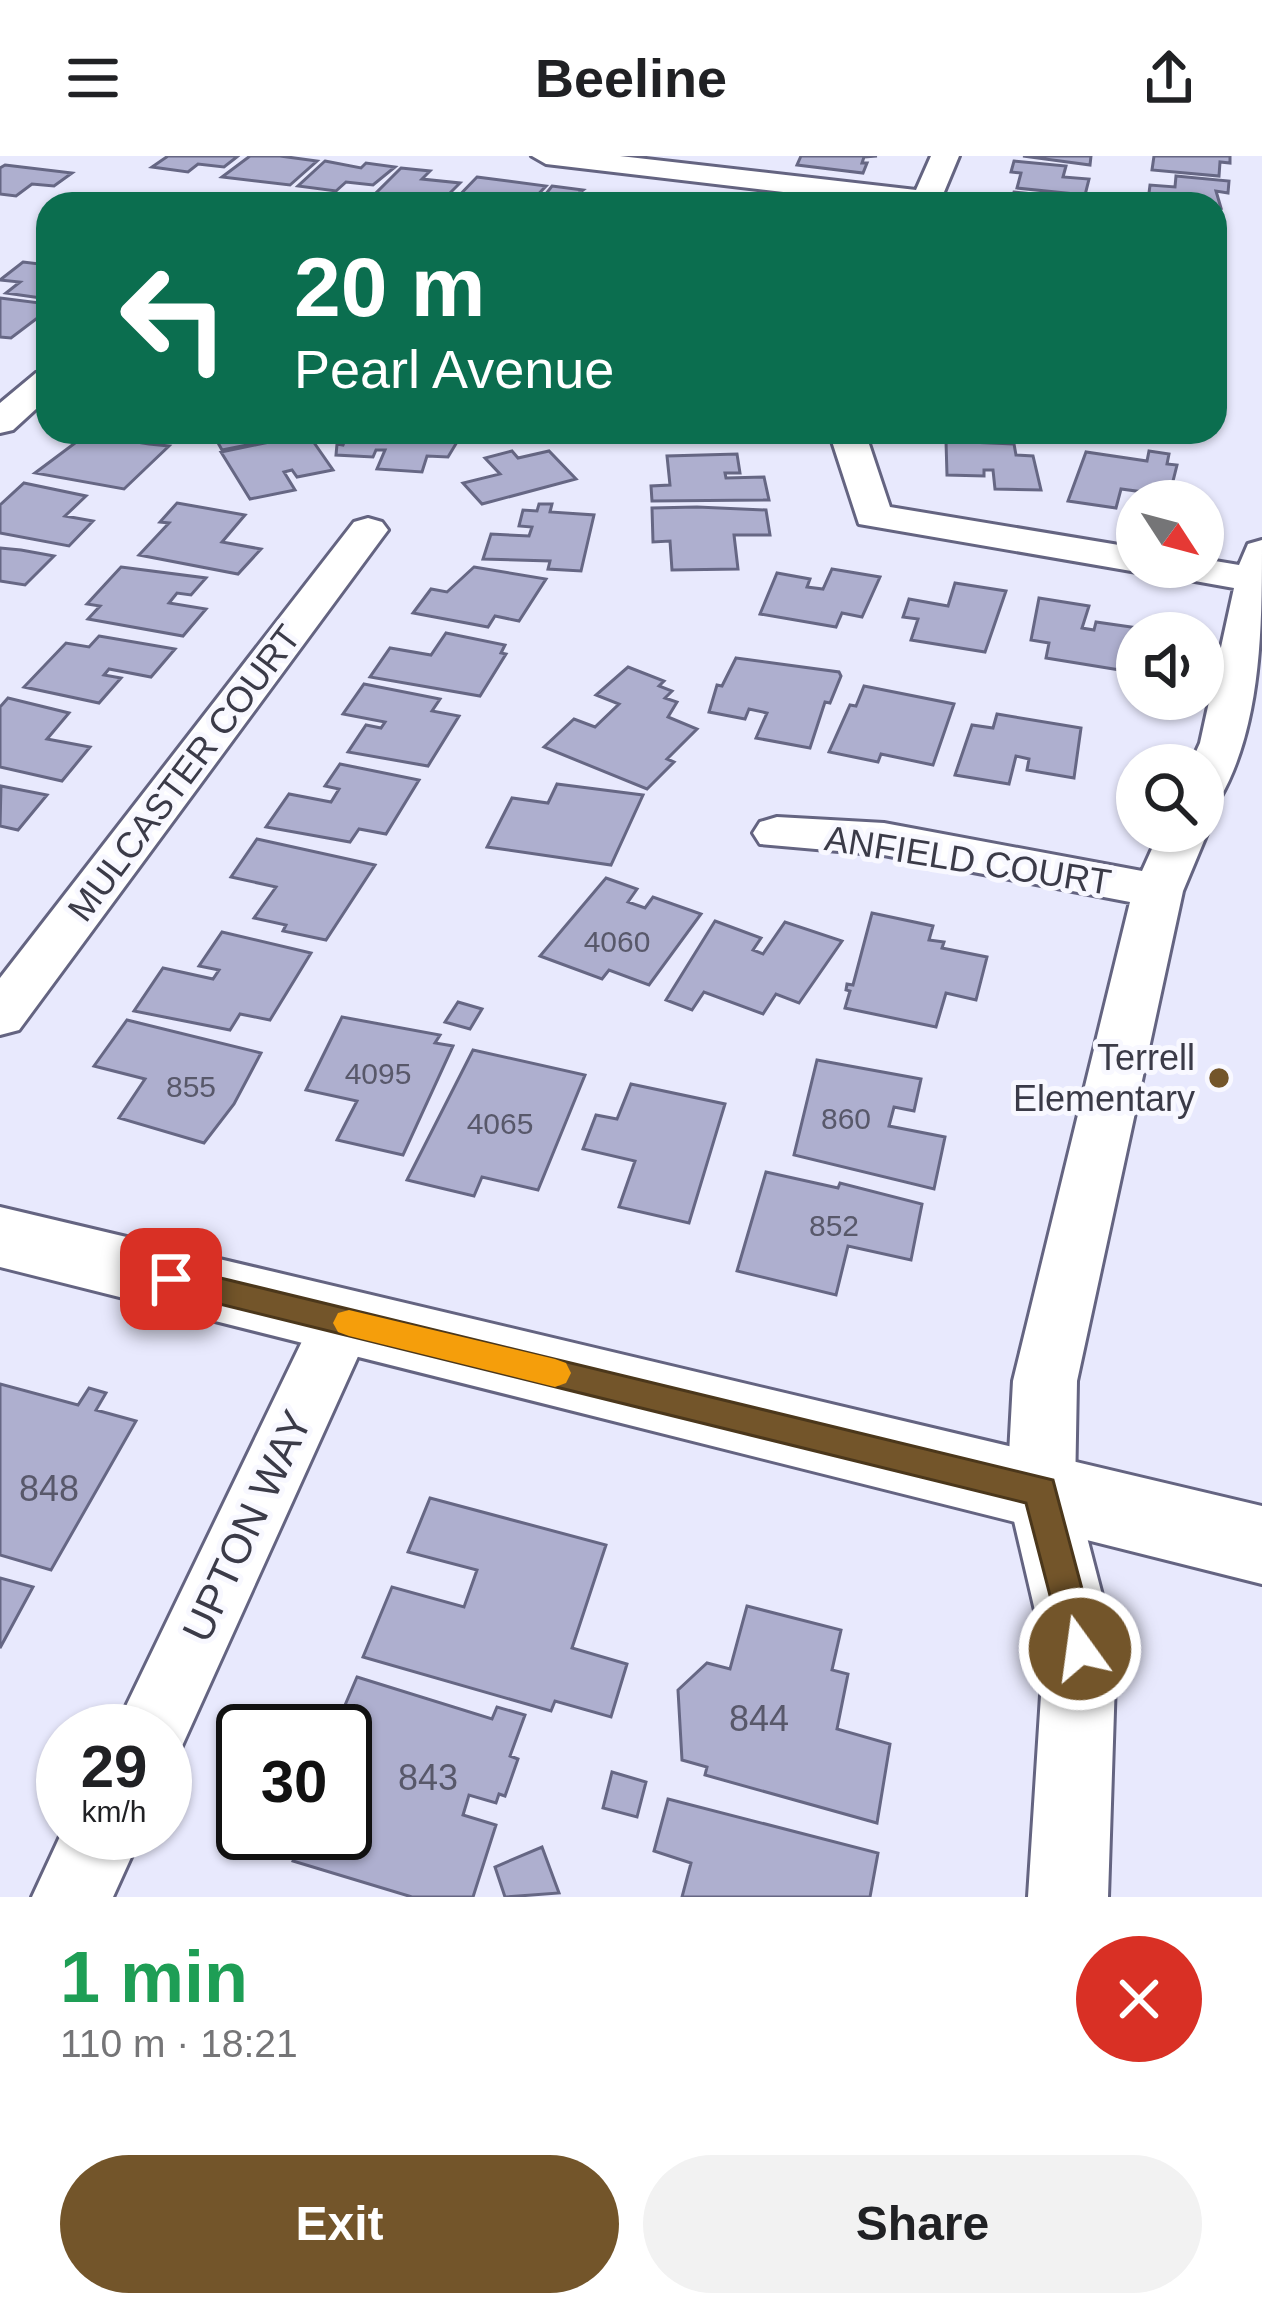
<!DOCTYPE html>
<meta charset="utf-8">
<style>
body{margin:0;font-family:Arial,sans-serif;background:#f2f2f2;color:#202124;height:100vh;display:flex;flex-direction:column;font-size:45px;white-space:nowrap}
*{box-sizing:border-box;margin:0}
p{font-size:39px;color:#757577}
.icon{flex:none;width:66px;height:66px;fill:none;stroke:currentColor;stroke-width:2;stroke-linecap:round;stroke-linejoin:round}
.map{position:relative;height:1741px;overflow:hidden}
.drawer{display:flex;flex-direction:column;background:#fff;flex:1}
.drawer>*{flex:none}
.top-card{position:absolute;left:36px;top:36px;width:1191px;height:252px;border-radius:36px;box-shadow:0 3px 9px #0004;background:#0b6e4f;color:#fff;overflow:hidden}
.needle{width:78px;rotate:126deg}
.controls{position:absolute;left:1116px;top:324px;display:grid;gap:24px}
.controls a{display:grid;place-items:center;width:108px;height:108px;border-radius:50%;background:#fff;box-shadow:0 3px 9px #0004;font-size:60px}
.speed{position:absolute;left:36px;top:1548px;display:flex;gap:24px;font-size:60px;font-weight:700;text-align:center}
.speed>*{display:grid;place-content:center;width:156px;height:156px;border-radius:50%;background:#fff;box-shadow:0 3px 9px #0004;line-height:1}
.speed small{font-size:30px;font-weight:400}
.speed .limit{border:6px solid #111;border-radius:18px;background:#fff;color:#111}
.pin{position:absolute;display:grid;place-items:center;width:102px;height:102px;color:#fff;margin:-51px;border-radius:24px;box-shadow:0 6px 18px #0006}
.me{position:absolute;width:132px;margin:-66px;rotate:346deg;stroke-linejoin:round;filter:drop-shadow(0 0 9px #0008)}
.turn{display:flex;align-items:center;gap:42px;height:252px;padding:0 60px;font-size:54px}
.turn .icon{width:156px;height:156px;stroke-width:2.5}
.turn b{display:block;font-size:84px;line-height:102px}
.round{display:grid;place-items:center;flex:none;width:126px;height:126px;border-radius:63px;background:#f2f2f2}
.headline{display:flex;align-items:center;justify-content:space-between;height:204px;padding:0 60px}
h1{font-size:72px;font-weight:800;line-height:90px;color:#1e9e55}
.action{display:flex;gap:24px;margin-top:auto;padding:24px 60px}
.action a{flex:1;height:138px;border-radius:72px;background:#73552a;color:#fff;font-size:48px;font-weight:800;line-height:138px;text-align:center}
.action a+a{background:#f2f2f2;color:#202124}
header{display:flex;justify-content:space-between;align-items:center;height:156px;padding:0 60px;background:#fff;font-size:54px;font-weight:800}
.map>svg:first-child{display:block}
.building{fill:#aeafcf;stroke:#666784;stroke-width:3}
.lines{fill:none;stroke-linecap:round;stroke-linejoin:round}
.street-casing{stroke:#646481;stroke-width:6}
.secondary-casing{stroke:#646481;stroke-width:6}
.street{fill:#fff;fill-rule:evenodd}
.secondary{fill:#fff;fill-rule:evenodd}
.route{fill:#73552a;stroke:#4b371b;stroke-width:3}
.slow{fill:#f59e0b}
.poi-dot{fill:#73552a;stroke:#f8f8ff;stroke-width:4.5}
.labels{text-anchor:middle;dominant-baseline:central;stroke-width:10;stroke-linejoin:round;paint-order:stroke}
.number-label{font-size:30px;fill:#58586a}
.street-label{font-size:36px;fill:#3b3b48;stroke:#f8f8ff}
.poi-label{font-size:36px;fill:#3b3b48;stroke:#f8f8ff;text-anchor:end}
.near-number-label{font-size:36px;fill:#58586a}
.near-street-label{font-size:42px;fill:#3b3b48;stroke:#f8f8ff}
</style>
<header><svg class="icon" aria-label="menu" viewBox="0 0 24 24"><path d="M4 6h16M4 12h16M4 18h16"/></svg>Beeline<svg class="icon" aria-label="share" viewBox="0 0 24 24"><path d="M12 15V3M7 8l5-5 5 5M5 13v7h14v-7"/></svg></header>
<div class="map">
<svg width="1262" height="1741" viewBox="0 0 1262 1741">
<rect width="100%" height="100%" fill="#e8e9fd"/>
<path class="building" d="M 238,0 L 224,11 L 198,8 L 188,16 L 152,11 L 168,0 Z
M 250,0 L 280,0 L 317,5 L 290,29 L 222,21 Z
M 801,0 L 877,0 L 864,1 L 862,7 L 867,7 L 863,17 L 797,9 Z
M 1023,0 L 1091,0 L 1090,9 Z
M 1154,0 L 1230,0 L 1230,7 L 1220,6 L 1219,20 L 1152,14 Z
M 325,5 L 361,12 L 366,7 L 395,11 L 373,29 L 346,26 L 336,35 L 298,30 Z
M 1014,5 L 1066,10 L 1063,21 L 1089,23 L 1085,39 L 1017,32 L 1021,17 L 1011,16 Z
M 5,9 L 72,17 L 54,30 L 32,28 L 16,40 L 0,38 L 0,12 Z
M 401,12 L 430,15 L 422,23 L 460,27 L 441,46 L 375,38 Z
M 1176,20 L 1229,25 L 1228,37 L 1216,35 L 1221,52 L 1148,45 L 1150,29 L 1175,31 Z
M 477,21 L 546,30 L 529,48 L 451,48 Z
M 552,30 L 583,34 L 579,37 L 617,42 L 613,48 L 538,48 Z
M 1014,36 L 1084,43 L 1083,48 L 1011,48 Z
M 23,106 L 48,109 L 48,143 L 6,137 L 20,126 L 0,124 Z
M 0,142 L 48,148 L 48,154 L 11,182 L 0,181 Z
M 260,276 L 267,276 L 272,284 L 222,294 L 217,285 Z
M 348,276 L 463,276 L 448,301 L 427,300 L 422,316 L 377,313 L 385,294 L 376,294 L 373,301 L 336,299 L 337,288 L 343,289 Z
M 87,278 L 149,288 L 169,290 L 124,333 L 35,317 Z
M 308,278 L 333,314 L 297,321 L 292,314 L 284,316 L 295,334 L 250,343 L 221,296 Z
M 946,285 L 1014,288 L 1016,299 L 1033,300 L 1041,334 L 995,333 L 993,314 L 984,314 L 984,320 L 947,319 Z
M 512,295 L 518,302 L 549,295 L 576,323 L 482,348 L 463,327 L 500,318 L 485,302 Z
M 1149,295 L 1169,298 L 1167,308 L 1177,309 L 1172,329 L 1161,327 L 1158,338 L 1121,333 L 1116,352 L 1068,345 L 1086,296 L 1147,305 Z
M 737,298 L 740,317 L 725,317 L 726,322 L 764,321 L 769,344 L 652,345 L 651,330 L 670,329 L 667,300 Z
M 24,327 L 86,340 L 65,360 L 93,365 L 69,390 L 0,377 L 0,349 Z
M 177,347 L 245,359 L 222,386 L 261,393 L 238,418 L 139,399 L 169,367 L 160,366 Z
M 539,348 L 552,348 L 550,356 L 594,359 L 581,415 L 548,413 L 550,405 L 483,403 L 491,378 L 529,380 L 532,371 L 519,370 L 523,354 L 537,355 Z
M 697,351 L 766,354 L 770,379 L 734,379 L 738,413 L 672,414 L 670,385 L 653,386 L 652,352 Z
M 0,392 L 21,394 L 54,400 L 25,429 L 0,425 Z
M 121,411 L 206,422 L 191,439 L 177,437 L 169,447 L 206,453 L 183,480 L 88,463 L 100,450 L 87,448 Z
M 474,411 L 546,423 L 519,465 L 495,460 L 488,471 L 413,457 L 431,433 L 447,436 Z
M 832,413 L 880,421 L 862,461 L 842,457 L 836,471 L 760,458 L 777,417 L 810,423 L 807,431 L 823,433 Z
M 955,427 L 1006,435 L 985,496 L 911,484 L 918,463 L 903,461 L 909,443 L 948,450 Z
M 1039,442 L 1089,450 L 1082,472 L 1094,474 L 1096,466 L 1138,472 L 1126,515 L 1046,502 L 1049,487 L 1031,484 Z
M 446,477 L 505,489 L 501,497 L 506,498 L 480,540 L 370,521 L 390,492 L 431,499 Z
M 99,480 L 175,493 L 151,521 L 109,513 L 104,519 L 121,522 L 99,547 L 24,531 L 66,487 L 89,491 Z
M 736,502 L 839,516 L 841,520 L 830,547 L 825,546 L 810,592 L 756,582 L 767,557 L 749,553 L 745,563 L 709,556 L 717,529 L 722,530 Z
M 628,511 L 664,525 L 659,530 L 672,535 L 665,542 L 677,546 L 668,561 L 697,573 L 667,603 L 674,606 L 647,633 L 544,591 L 574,563 L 595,571 L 619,548 L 596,539 Z
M 364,528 L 440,543 L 432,555 L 459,560 L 428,610 L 348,596 L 366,569 L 381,572 L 385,566 L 343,558 Z
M 864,530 L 954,548 L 933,609 L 881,598 L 878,606 L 829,596 L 850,549 L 856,550 Z
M 8,542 L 69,557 L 47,583 L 90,591 L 62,625 L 0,611 L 0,551 Z
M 997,558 L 1081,572 L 1074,622 L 1027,614 L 1029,603 L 1016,600 L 1009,628 L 955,619 L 972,569 L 993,572 Z
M 340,608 L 419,624 L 386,678 L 359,673 L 350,686 L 266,671 L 289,638 L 331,646 L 339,633 L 325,630 Z
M 557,628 L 643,639 L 611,709 L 487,691 L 512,642 L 548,647 Z
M 1,630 L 47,639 L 18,674 L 0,670 Z
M 257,683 L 375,709 L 326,784 L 283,775 L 286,769 L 254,762 L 276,731 L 231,721 Z
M 606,722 L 637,733 L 628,746 L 645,752 L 653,741 L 701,758 L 649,829 L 609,814 L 602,823 L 540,800 Z
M 872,757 L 933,770 L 929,784 L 944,786 L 942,792 L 987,801 L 976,844 L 946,837 L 936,871 L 845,852 L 850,835 L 846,834 L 847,828 L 853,829 Z
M 715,765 L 761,782 L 753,794 L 763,798 L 785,766 L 842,785 L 799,847 L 776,838 L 763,858 L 704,836 L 692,854 L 666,844 Z
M 222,776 L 311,797 L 270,864 L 240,858 L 230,874 L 134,855 L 163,812 L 213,823 L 219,814 L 199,810 Z
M 458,846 L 482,853 L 470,873 L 445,866 Z
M 342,861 L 440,879 L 435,887 L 453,890 L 403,999 L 337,984 L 357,945 L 306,934 Z
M 127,864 L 261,897 L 234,948 L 204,987 L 119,962 L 145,923 L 94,910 Z
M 473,894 L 585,919 L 538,1034 L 482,1021 L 474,1040 L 407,1024 Z
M 817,904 L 921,923 L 914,955 L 894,951 L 889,970 L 945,981 L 934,1033 L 794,999 Z
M 631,928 L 725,948 L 689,1067 L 619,1051 L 635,1005 L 583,993 L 596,959 L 617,963 Z
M 766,1016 L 838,1032 L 840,1027 L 922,1048 L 911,1104 L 848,1090 L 836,1139 L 737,1115 Z
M 0,1228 L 78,1249 L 89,1232 L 106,1237 L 96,1254 L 136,1265 L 51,1414 L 0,1399 Z
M 430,1342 L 606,1389 L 572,1492 L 627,1508 L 611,1561 L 555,1545 L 551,1555 L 363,1501 L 392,1431 L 464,1451 L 477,1414 L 408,1396 Z
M 0,1422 L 33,1431 L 0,1492 Z
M 747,1450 L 841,1474 L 832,1514 L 848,1518 L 837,1573 L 890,1588 L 877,1667 L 705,1619 L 707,1611 L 682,1604 L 678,1534 L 707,1507 L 730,1513 Z
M 357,1521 L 492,1563 L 497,1551 L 525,1559 L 510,1600 L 518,1603 L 505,1640 L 499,1638 L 496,1647 L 469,1639 L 463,1659 L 496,1669 L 473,1741 L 412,1741 L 293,1705 L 304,1677 L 345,1677 L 345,1575 L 334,1575 Z
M 612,1616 L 646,1626 L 637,1661 L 603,1652 Z
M 668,1643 L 878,1697 L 870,1741 L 682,1741 L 691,1707 L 654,1695 Z
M 542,1691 L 559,1737 L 505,1741 L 495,1711 Z"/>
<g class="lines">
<defs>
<path id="street" d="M 532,0 L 620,0 L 916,34 L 931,0 L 959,0 L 939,48 L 885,48 L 546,8 Z
M 48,214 L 48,242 L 13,274 L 0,277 L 0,247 L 36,217 Z
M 829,276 L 865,276 L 890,351 L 1137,392 L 1137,411 L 1152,411 L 1137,416 L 859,368 Z
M 368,362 L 382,366 L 388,374 L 382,382 L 19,874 L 0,879 L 0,822 L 354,366 Z
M 1262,384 C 1262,469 1262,568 1220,642 L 1203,647 L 1203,609 L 1190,609 L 1200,587 L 1234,432 L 1167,420 L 1161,411 L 1203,411 L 1203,403 L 1239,409 L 1248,388 Z
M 777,661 L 884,667 L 1142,715 L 1160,675 L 1203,675 L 1203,667 L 1208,675 L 1183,735 L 1077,1225 L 1075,1335 L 1116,1493 L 1108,1741 L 1028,1741 L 1044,1493 L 1007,1335 L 1013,1225 L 1130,746 L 884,699 L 760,688 L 753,677 L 760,666 Z
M 343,1139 L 365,1146 L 374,1165 L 177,1601 L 165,1607 L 165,1575 L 114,1575 L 321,1146 Z
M 63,1674 L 142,1677 L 113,1741 L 32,1741 Z"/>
<path id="secondary" d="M 0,1051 L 1262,1350 L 1262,1428 L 0,1111 Z"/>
</defs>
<use href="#street" class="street-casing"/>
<use href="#secondary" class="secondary-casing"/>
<use href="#street" class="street"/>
<use href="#secondary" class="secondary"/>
</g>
<path class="route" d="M 171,1110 L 1053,1324 L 1098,1493 L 1093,1505 L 1080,1510 L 1067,1505 L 1026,1347 L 171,1136 L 160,1132 L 156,1123 L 160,1114 Z"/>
<path class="slow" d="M 349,1154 L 555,1203 L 566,1207 L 571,1217 L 566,1227 L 555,1231 L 349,1180 L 338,1176 L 333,1167 L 338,1157 Z"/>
<circle class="poi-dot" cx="1219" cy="922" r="12"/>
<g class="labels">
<g class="number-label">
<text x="617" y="785">4060</text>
<text x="378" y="917">4095</text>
<text x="191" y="930">855</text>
<text x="846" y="962">860</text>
<text x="500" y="967">4065</text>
<text x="834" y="1069">852</text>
</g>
<g class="street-label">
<text transform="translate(184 617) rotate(-53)">MULCASTER COURT</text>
<text transform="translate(968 704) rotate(9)">ANFIELD COURT</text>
</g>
<g class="poi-label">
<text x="1195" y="901">Terrell<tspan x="1195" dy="41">Elementary</tspan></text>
</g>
<g class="near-number-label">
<text x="49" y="1332">848</text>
<text x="759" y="1562">844</text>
<text x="428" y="1621">843</text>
</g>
<g class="near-street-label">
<text transform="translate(247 1370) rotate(-65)">UPTON WAY</text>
</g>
</g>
</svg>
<div class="controls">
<a><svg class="needle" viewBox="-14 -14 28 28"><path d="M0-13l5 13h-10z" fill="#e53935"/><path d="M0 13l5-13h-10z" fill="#757577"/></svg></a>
<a><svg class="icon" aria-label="sound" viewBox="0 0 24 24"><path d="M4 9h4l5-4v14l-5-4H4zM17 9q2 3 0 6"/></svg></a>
<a><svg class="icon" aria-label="search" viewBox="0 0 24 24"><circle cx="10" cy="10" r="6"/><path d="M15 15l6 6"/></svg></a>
</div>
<div class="speed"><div>29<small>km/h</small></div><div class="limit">30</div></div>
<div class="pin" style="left:171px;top:1123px;background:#d93025"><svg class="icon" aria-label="arrive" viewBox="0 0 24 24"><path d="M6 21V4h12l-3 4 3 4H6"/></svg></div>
<svg class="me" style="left:1080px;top:1493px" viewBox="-20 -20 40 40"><circle r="17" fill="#73552a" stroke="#fff" stroke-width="3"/><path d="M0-11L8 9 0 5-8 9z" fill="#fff"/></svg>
<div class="top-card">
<div class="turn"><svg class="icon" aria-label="left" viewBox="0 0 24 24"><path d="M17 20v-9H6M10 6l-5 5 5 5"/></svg><div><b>20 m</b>Pearl Avenue</div></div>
</div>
</div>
<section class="drawer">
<div class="headline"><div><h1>1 min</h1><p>110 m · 18:21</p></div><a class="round" style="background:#d93025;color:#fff"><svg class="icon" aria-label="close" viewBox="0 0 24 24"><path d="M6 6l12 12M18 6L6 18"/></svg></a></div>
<div class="action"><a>Exit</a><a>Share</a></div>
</section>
